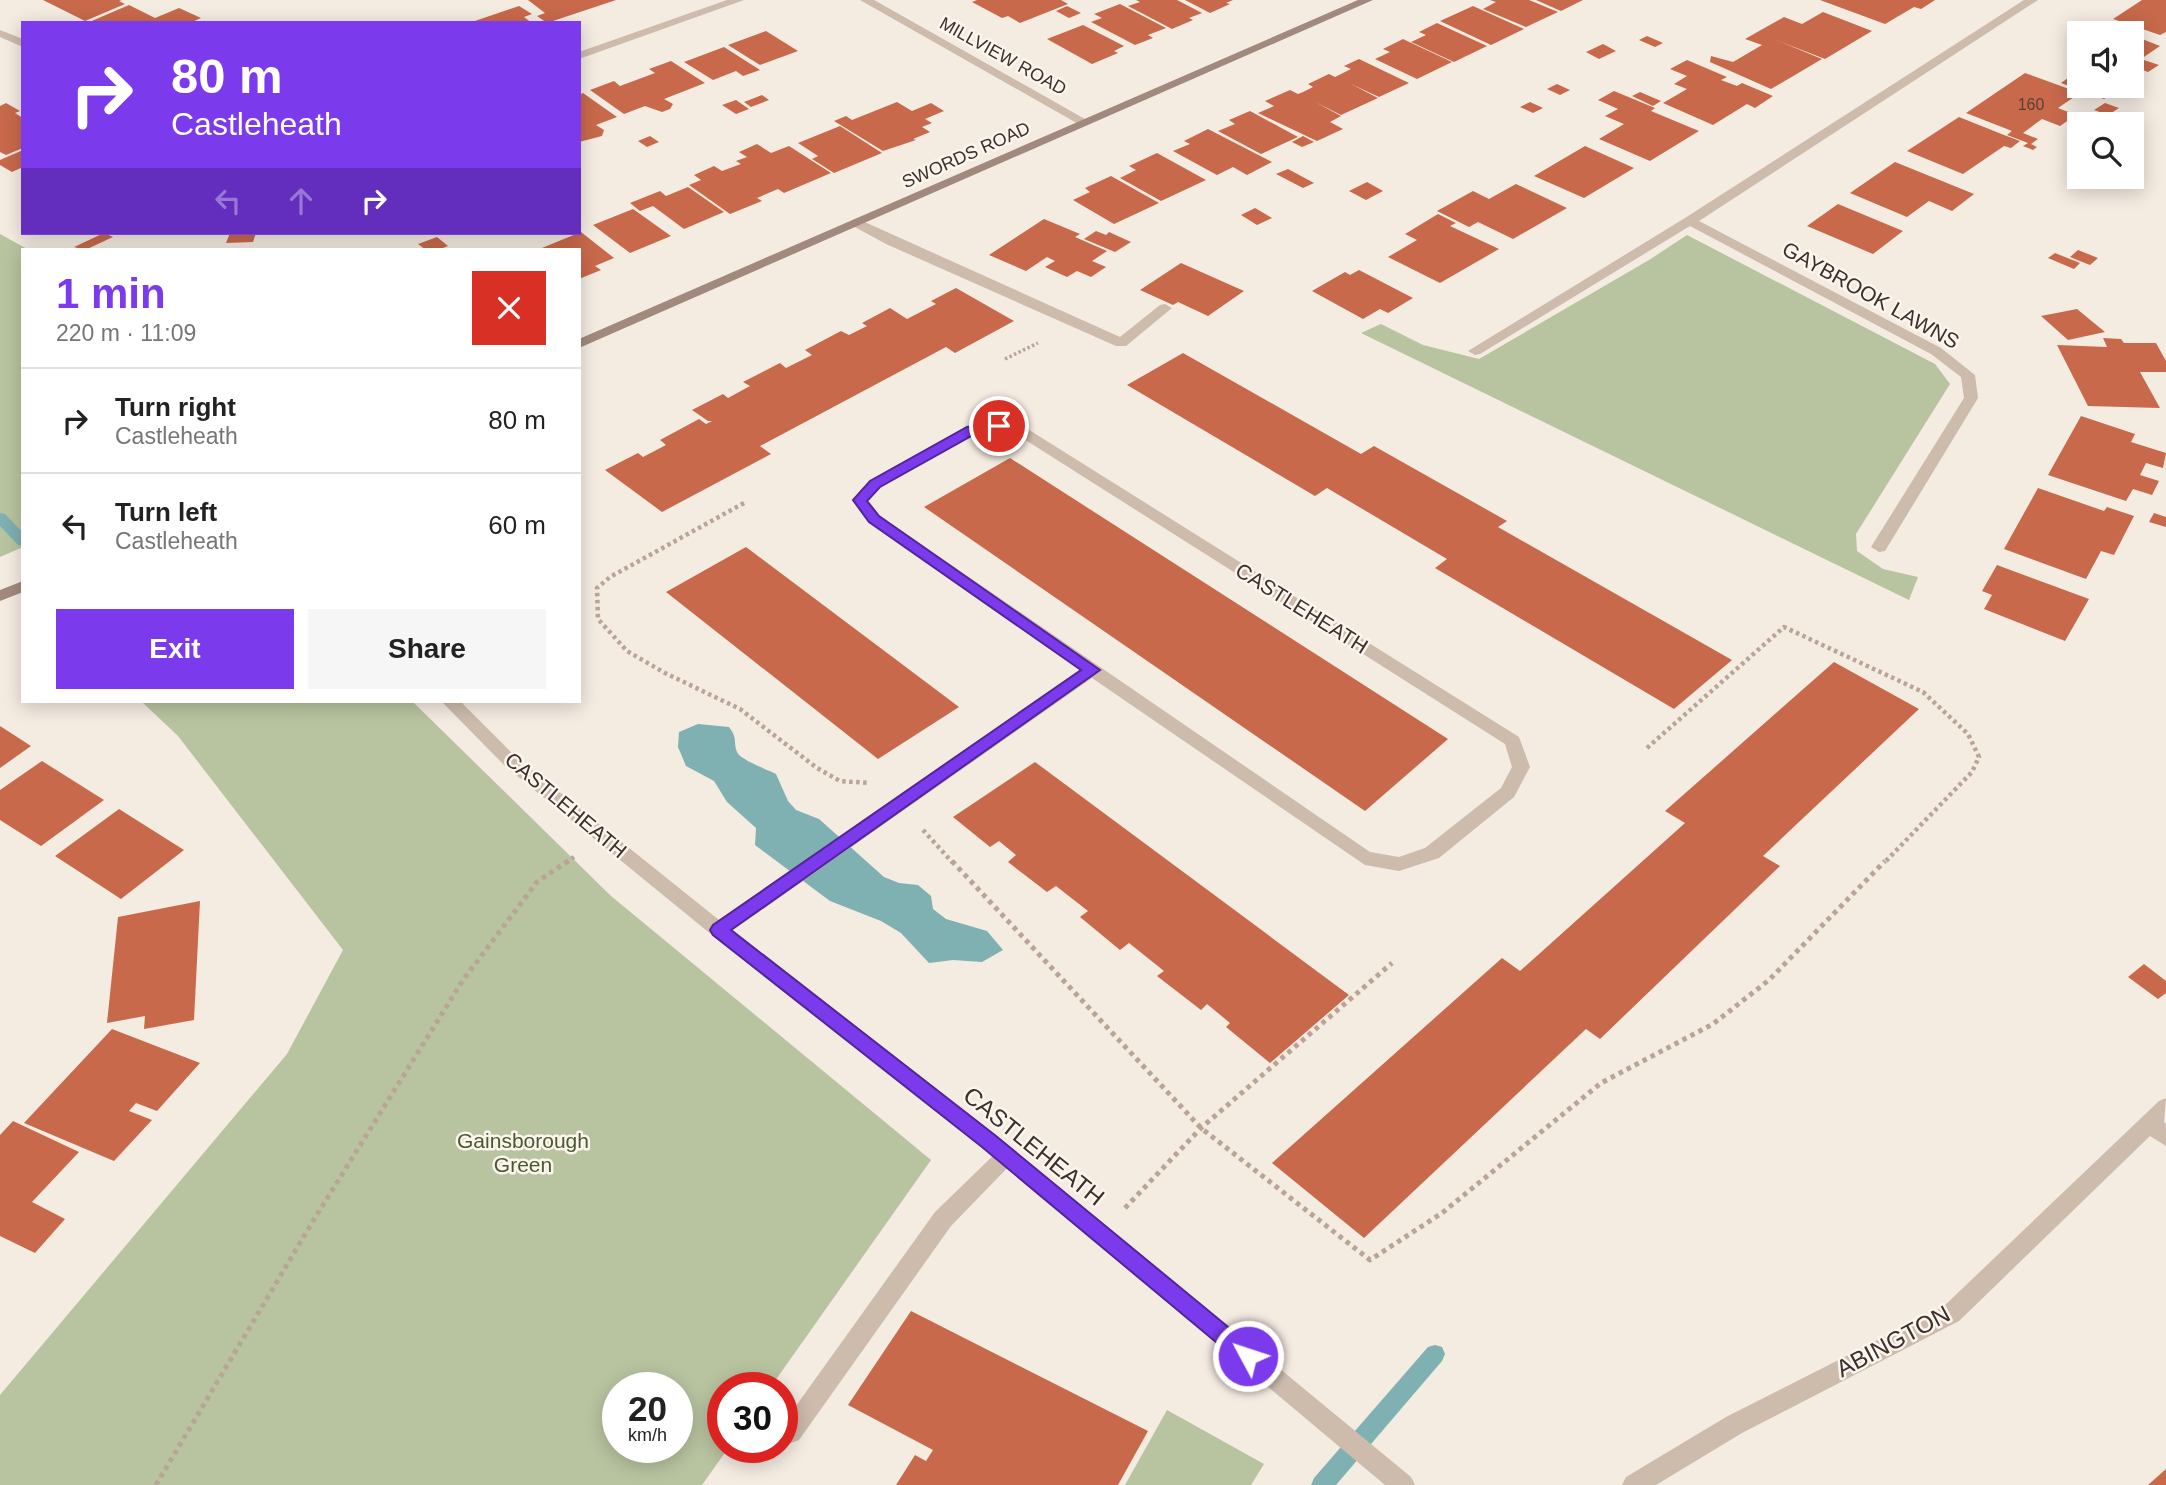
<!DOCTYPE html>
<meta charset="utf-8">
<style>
body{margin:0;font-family:Helvetica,sans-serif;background:#f6f6f6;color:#222;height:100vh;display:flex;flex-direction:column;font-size:26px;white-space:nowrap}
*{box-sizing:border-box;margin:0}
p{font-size:23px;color:#767676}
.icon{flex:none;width:38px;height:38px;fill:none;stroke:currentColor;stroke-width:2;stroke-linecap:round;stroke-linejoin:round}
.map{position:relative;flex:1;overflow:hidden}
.details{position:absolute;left:21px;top:248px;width:560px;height:455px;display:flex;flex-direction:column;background:#fff;border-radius:0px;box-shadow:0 4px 18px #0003}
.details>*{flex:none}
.guide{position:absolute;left:21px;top:21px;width:560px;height:214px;border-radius:0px;box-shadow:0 4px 18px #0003;background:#7c3aed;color:#fff;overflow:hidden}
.tools{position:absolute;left:2067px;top:21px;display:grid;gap:14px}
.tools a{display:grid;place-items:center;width:77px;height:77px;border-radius:0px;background:#fff;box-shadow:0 4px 18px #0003;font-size:35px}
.speed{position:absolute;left:602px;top:1372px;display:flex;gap:14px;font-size:35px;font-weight:700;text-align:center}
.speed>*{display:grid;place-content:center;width:91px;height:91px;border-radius:50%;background:#fff;box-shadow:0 4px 18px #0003;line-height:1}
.speed small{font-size:18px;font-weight:400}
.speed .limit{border:10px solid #d22;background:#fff;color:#111}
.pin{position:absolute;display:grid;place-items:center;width:60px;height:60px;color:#fff;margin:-30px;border:4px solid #fff;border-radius:50%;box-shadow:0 2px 7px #0007}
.me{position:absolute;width:77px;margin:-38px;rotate:310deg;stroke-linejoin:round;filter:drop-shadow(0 0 5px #0008)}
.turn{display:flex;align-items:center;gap:24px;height:147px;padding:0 35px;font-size:32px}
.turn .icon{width:91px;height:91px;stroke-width:2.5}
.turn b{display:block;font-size:49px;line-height:60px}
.lanes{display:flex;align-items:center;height:66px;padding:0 35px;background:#0003;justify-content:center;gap:35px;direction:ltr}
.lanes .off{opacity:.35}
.round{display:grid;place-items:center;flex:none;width:74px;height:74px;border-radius:0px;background:#f6f6f6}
.head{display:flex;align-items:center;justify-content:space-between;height:119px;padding:0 35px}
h1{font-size:42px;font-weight:700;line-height:52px;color:#7c3aed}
.action{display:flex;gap:14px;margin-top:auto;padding:14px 35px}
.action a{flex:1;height:80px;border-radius:0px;background:#7c3aed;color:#fff;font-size:28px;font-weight:700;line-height:80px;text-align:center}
.action a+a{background:#f6f6f6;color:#222}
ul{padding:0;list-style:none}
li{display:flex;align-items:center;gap:21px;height:105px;padding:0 35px;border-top:2px solid #e0e0e0}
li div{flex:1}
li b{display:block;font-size:26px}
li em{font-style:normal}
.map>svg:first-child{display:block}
.green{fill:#b8c4a0;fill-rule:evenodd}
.water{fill:#7fb0b2}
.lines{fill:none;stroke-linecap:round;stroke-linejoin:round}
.stream{fill:#7fb0b2;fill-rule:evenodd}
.building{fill:#c8694b}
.path-far2{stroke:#b9a596;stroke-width:3.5;stroke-dasharray:2.5 2.5;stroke-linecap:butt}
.path-far1{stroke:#b9a596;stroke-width:4.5;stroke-dasharray:3.5 3.5;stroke-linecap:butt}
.path{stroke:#b9a596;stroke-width:5;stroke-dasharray:4.5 4.5;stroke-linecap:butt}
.service{fill:#cdbbac;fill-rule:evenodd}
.minor{fill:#cdbbac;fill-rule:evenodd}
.tertiary{fill:#cdbbac;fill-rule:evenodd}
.secondary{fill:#a18a7d;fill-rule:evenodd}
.route{fill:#7c3aed;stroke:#51269a;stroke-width:2}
.labels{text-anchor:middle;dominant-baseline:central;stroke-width:5;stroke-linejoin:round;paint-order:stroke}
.far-number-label{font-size:16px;fill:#5e3e33}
.far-street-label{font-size:18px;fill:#3b302b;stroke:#fbf5ee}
.street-label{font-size:21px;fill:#3b302b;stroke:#fbf5ee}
.park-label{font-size:21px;fill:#4a5a2e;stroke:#fbf5ee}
.near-street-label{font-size:24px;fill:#3b302b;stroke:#fbf5ee}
</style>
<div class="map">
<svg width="2166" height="1485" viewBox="0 0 2166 1485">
<rect width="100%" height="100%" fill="#f4ebe1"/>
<path class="green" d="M 0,234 L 29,250 L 23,250 L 23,547 L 0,557 Z
M 1687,235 L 1935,364 L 1950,384 L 1856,534 L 1857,551 L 1883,569 L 1918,577 L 1909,600 L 1361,333 L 1381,324 L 1423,345 L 1479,359 L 1649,260 Z
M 142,702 L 413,702 L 611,896 L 931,1160 L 770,1388 L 723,1388 L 723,1447 L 729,1447 L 702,1485 L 0,1485 L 0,1395 L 287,1054 L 343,950 L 178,736 ZM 618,1388 L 677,1388 L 677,1447 L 618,1447 Z
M 1167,1410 L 1264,1464 L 1251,1485 L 1125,1485 Z"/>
<path class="water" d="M 698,724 L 729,727 C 738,739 733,741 737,752 C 739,759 768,770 776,774 L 788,801 L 796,810 L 819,819 L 884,877 L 899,883 L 918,885 L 931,896 L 933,909 L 946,919 L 987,931 L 1003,950 L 982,962 L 953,960 L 929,963 L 901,933 L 881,921 L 830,901 L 755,845 L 756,828 L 727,802 L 714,781 L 686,766 L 678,747 L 679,732 Z"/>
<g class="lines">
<path class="stream" d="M 0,513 L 5,514 L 23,533 L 23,546 L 18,545 L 0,526 Z
M 1435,1345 L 1442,1347 L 1445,1354 L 1442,1361 L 1336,1485 L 1311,1485 L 1314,1478 L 1428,1347 Z"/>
</g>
<path class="building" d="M 43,0 L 122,0 L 119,1 L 125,4 L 85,21 Z
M 528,0 L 616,0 L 547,23 L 537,16 L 545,13 Z
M 977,0 L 1061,0 L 1068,4 L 1020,23 L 1008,16 L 1002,18 L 972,2 Z
M 1136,0 L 1177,0 L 1202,13 L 1189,18 L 1193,20 L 1172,29 L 1128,6 L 1140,2 Z
M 1185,0 L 1233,0 L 1226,3 L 1230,4 L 1210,13 Z
M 1490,0 L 1529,0 L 1558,12 L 1526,27 L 1483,9 L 1496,2 Z
M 1536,0 L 1583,0 L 1561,11 Z
M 1820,0 L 1935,0 L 1921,9 L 1914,7 L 1885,24 Z
M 2142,0 L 2166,0 L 2166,32 L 2160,35 L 2113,19 Z
M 1120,4 L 1166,28 L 1148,35 L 1153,38 L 1135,45 L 1091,22 L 1102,18 L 1094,14 Z
M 129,5 L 155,18 L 179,8 L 201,18 L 190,23 L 87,23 Z
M 519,6 L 532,14 L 524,17 L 532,23 L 469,23 Z
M 1067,6 L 1081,13 L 1069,18 L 1056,11 Z
M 1473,6 L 1524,29 L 1491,45 L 1440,21 Z
M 1823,12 L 1872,31 L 1825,59 L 1776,40 L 1822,59 L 1771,89 L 1710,62 L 1711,56 L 1733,62 L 1762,45 L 1745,39 L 1784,17 L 1802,24 Z
M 1437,23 L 1487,46 L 1454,62 L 1411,42 L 1426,35 L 1419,32 Z
M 1083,25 L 1124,46 L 1114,51 L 1118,53 L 1092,64 L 1047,39 Z
M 2103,25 L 2124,33 L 2091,33 Z
M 766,31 L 798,51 L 760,65 L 728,45 Z
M 2132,35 L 2160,46 L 2141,59 L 2159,65 L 2148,72 L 2132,66 Z
M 1647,36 L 1663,43 L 1655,47 L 1639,40 Z
M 1403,39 L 1405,40 L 1452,62 L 1417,79 L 1375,59 L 1390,52 L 1383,49 Z
M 1603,44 L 1616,51 L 1599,59 L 1586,52 Z
M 724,47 L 760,70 L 743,76 L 736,71 L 713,80 L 684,62 Z
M 1359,59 L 1409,83 L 1379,97 L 1351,84 L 1378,98 L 1341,115 L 1315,102 L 1341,116 L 1330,122 L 1343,129 L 1317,141 L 1258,113 L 1274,106 L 1265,101 L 1290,90 L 1298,94 L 1303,92 L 1313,87 L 1308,84 L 1329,74 L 1335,77 L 1351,69 L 1344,66 Z
M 1687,60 L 1727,77 L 1721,80 L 1737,86 L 1742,83 L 1773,96 L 1755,108 L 1747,104 L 1713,125 L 1663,103 L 1687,89 L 1674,84 L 1687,76 L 1670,69 Z
M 671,61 L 705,83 L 664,99 L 673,104 L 670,109 L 662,112 L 645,106 L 624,114 L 590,90 L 614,81 L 620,86 L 655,73 L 649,69 Z
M 2079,70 L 2079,86 L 2120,86 L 2104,99 L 2061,83 Z
M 2025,73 L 2080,93 L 2058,108 L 2076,115 L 2060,126 L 2042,119 L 2023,133 L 2038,139 L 2031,144 L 2037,147 L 2033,150 L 2023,146 L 2028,143 L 2007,135 L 2012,131 L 1966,113 Z
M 1557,84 L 1570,90 L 1560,95 L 1547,89 Z
M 1614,91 L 1655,108 L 1651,111 L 1699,131 L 1650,161 L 1599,139 L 1624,124 L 1605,116 L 1618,109 L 1598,100 Z
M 1640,92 L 1661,101 L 1653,106 L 1632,96 Z
M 583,93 L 617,117 L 596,125 L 604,130 L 602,136 L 579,142 L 579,95 Z
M 762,95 L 769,100 L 751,107 L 744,102 Z
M 736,100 L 749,109 L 736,114 L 722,105 Z
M 897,102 L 912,111 L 931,103 L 944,111 L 925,119 L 932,123 L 922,127 L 930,132 L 913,139 L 916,140 L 883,151 L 834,121 L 846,116 L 852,120 Z
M 1530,102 L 1543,108 L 1533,113 L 1520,107 Z
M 6,103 L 20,111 L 15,113 L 23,118 L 23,148 L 6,155 L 0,152 L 0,106 Z
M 2105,103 L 2119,108 L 2108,115 L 2094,110 Z
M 1250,111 L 1298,137 L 1261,154 L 1218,131 L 1235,124 L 1229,120 Z
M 1959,117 L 2004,135 L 2020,141 L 2011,148 L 2004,146 L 1963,174 L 1907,151 Z
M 840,126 L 882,153 L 834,173 L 812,159 L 818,156 L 798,143 Z
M 1208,129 L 1272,162 L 1247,175 L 1233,167 L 1217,175 L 1173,151 L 1190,144 L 1184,141 Z
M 650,136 L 659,142 L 647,147 L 638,141 Z
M 1303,136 L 1314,142 L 1302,147 L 1292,142 Z
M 757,144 L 771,153 L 789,146 L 831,173 L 784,193 L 778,189 L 757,198 L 762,201 L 730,214 L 689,185 L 701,180 L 694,175 L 714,166 L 722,171 L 741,164 L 736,161 L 747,157 L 739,152 Z
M 1585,146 L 1634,168 L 1584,198 L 1534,176 Z
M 23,150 L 23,167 L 12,172 L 0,165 L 0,160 Z
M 1157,153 L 1206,180 L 1161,201 L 1120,178 L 1136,170 L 1129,166 Z
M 1895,162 L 1974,194 L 1952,211 L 1929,201 L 1907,217 L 1850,193 Z
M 1288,169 L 1314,183 L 1303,188 L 1276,174 Z
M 1111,176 L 1159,203 L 1114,224 L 1073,200 L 1090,192 L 1085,188 Z
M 2095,177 L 2108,177 L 2126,185 L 2120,188 Z
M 1367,182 L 1383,191 L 1366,200 L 1349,191 Z
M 1516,184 L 1567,208 L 1513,239 L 1478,222 L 1469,227 L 1437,211 L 1473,191 L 1489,199 Z
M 688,187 L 724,212 L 684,229 L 653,206 L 640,211 L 630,203 L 660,191 L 666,196 Z
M 1838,204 L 1903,231 L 1873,254 L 1807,226 Z
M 1255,208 L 1272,218 L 1257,225 L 1241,215 Z
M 633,209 L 671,236 L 630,253 L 593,225 Z
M 1438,214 L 1456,223 L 1450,226 L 1499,249 L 1440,283 L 1388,257 L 1417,240 L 1405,234 Z
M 1044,219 L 1080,234 L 1075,237 L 1107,251 L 1092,261 L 1106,267 L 1091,277 L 1077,271 L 1067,277 L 1045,267 L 1055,261 L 1047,257 L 1026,271 L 989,255 Z
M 1096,231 L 1106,235 L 1109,232 L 1131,242 L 1115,252 L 1084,239 Z
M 581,232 L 614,258 L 595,266 L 601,270 L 579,279 L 579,250 L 537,250 Z
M 104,233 L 113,237 L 85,250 L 74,247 Z
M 230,233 L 256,233 L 253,242 L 226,243 Z
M 437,237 L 448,246 L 438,250 L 426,250 L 418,244 Z
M 2078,250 L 2098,258 L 2090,265 L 2070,257 Z
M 2055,253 L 2080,263 L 2074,269 L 2048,258 Z
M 1181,263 L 1244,291 L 1208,316 L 1178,302 L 1173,305 L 1140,290 Z
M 1359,270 L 1413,298 L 1388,313 L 1380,309 L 1363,319 L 1312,291 L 1345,272 L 1350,275 Z
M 956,288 L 1014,321 L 955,353 L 946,347 L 760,446 L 771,454 L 662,512 L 605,470 L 638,453 L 643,457 L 666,445 L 660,440 L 699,419 L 706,424 L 712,421 L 708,421 L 692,410 L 723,394 L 728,398 L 750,386 L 743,382 L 780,363 L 786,368 L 812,355 L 805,350 L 841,331 L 849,335 L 867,326 L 862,323 L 890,308 L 907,319 L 936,304 L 931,301 Z
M 2077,309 L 2105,332 L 2068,340 L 2041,316 Z
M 2103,338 L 2121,339 L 2124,343 L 2156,343 L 2166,361 L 2166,372 L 2140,372 L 2160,408 L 2088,406 L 2057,345 L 2107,347 Z
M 1183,353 L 1361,454 L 1374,446 L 1507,521 L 1498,527 L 1732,660 L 1674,709 L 1435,568 L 1447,559 L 1327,488 L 1315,496 L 1127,385 Z
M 2081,416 L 2135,434 L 2131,442 L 2166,453 L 2163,468 L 2146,463 L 2140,475 L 2159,481 L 2152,495 L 2133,489 L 2126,501 L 2048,475 Z
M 1010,458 L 1448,739 L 1365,811 L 924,507 Z
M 2038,488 L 2104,511 L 2107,507 L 2134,516 L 2114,555 L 2101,551 L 2086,579 L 2004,549 Z
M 2154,513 L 2166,517 L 2166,527 L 2149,522 Z
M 746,547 L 959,707 L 878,759 L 666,592 Z
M 1997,565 L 2089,599 L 2065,641 L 1984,609 L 1992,595 L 1982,591 Z
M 1834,662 L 1919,709 L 1763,856 L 1780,866 L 1600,1039 L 1586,1029 L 1364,1238 L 1272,1163 L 1502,958 L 1520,971 L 1685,823 L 1665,811 Z
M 0,726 L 31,746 L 0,768 Z
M 42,761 L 104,800 L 41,846 L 0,820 L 0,790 Z
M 1035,762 L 1349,995 L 1270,1063 L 1226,1027 L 1230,1023 L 1207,1004 L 1201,1010 L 1157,976 L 1164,971 L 1129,943 L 1120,950 L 1080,917 L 1088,911 L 1056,886 L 1047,892 L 1008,862 L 1016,855 L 999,841 L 990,847 L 953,817 Z
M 119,809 L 184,850 L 121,899 L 55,856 Z
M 200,901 L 194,1020 L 144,1029 L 145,1016 L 107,1023 L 118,917 Z
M 2144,964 L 2166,981 L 2166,993 L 2158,999 L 2128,977 Z
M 112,1029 L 200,1063 L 157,1111 L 136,1103 L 129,1111 L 152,1120 L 114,1161 L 24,1123 Z
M 13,1121 L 79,1152 L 32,1202 L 65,1219 L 35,1253 L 0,1236 L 0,1135 Z
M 911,1311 L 1148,1431 L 1118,1485 L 896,1485 L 915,1455 L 926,1461 L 933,1450 L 848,1405 Z
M 2166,1469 L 2166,1485 L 2148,1485 Z"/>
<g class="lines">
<path class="path-far2" d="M 1005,359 L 1038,343"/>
<path class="path-far1" d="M 744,503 L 610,577 L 597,588 L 598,619 L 627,651 L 665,673 L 740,709 L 817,768 L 840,781 L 869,783
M 1647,748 L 1784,627 L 1923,692 L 1968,734 L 1979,757 L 1972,772 L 1884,863
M 923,830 L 953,863
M 566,863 L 574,857"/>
<path class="path" d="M 952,861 L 1201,1128 L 1370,1260 L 1442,1213 L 1601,1083 L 1713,1024 L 1769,980 L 1885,861
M 1125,1208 L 1201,1128 L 1392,963
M 156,1485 L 313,1221 L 463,980 L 537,882 L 568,861"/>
<path class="service" d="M 858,219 L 1120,337 L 1160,305 L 1165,304 L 1172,308 L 1126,346 L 1116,346 L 886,244 L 853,226 L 851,223 Z
M 1006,1147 L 1013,1150 L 1017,1156 L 1013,1162 L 951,1226 L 799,1440 L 791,1443 L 783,1440 L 783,1424 L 935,1212 L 999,1150 Z"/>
<path class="minor" d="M 727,0 L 744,0 L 579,59 L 579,52 Z
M 2024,0 L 2038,0 L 1699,221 L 1941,348 L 1975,375 L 1978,398 L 1885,551 L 1879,552 L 1871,547 L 1964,398 L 1961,377 L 1931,354 L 1690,226 L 1480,354 L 1475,355 L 1468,351 L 1685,218 Z
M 0,30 L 23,39 L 23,47 L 0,37 Z
M 999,422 L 1026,428 L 1519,737 L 1530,767 L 1514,797 L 1439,858 L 1399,871 L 1365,865 L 1092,678 L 733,930 L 996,1135 L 1411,1477 L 1415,1485 L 1385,1485 L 982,1147 L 712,935 L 505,766 L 442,702 L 461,702 L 517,758 L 719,920 L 1080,670 L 868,522 L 852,500 L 870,481 L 967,427 ZM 999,430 L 1016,434 L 1505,744 L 1512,767 L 1501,788 L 1425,848 L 1399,857 L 1370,852 L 880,516 L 868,500 L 880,487 L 976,434 Z
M 2166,1098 L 2164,1122 L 2166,1124 L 2166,1146 L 2150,1136 L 1959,1321 L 1742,1433 L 1656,1485 L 1622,1485 L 1626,1477 L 1726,1417 L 1943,1307 L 2159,1101 Z"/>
<path class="tertiary" d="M 860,0 L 874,0 L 1092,123 L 1082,126 Z"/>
<path class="secondary" d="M 1358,0 L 1373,0 L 579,348 L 579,339 Z
M 23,581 L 23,592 L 0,601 L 0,590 Z"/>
</g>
<path class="route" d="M 999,422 L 1004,423 L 1004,429 L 975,434 L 880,487 L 867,501 L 879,516 L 1100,670 L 731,930 L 996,1136 L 1255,1349 L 1258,1356 L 1255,1363 L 1248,1366 L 1241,1363 L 982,1147 L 713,935 L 710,930 L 713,925 L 1081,670 L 869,522 L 853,500 L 870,481 L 967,427 Z"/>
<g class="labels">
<g class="far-number-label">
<text x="2031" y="104">160</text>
</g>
<g class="far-street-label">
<text transform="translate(1003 56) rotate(29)">MILLVIEW ROAD</text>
<text transform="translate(966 155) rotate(-24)">SWORDS ROAD</text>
</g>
<g class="street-label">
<text transform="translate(1871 295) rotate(29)">GAYBROOK LAWNS</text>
<text transform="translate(1302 608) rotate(32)">CASTLEHEATH</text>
<text transform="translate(566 805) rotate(40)">CASTLEHEATH</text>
</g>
<g class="park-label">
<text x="523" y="1140">Gainsborough<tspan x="523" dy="24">Green</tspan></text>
</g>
<g class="near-street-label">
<text transform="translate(1034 1146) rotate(39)">CASTLEHEATH</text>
<text transform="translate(1893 1341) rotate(-28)">ABINGTON</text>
</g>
</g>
</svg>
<div class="tools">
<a><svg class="icon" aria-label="sound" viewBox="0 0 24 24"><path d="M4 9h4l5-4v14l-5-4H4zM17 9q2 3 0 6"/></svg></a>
<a><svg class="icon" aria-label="search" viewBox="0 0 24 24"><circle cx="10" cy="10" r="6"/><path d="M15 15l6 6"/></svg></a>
</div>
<div class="speed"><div>20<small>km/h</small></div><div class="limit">30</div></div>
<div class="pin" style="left:999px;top:426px;background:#d93025"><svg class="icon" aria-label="arrive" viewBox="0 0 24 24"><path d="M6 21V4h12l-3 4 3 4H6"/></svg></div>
<svg class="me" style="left:1248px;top:1356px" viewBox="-20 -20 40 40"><circle r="17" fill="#7c3aed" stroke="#fff" stroke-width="3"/><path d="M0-11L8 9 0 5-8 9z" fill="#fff"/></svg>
<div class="guide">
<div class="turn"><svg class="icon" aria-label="right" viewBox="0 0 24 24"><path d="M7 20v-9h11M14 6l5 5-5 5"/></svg><div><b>80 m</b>Castleheath</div></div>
<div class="lanes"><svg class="icon off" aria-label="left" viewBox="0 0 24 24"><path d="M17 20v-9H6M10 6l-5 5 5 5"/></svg><svg class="icon off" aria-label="ahead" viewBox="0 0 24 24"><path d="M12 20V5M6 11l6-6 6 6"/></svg><svg class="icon" aria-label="right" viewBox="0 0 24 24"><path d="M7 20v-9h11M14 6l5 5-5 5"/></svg></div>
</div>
<section class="details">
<div class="head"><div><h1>1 min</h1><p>220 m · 11:09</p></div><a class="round" style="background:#d93025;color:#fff"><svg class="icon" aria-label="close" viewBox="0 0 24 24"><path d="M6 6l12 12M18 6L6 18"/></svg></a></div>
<ul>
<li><svg class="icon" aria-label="right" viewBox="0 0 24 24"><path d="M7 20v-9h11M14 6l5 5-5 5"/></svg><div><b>Turn right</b><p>Castleheath</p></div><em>80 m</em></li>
<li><svg class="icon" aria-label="left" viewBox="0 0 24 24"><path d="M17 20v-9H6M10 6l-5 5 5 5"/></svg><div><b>Turn left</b><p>Castleheath</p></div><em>60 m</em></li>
</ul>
<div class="action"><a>Exit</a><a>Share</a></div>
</section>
</div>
